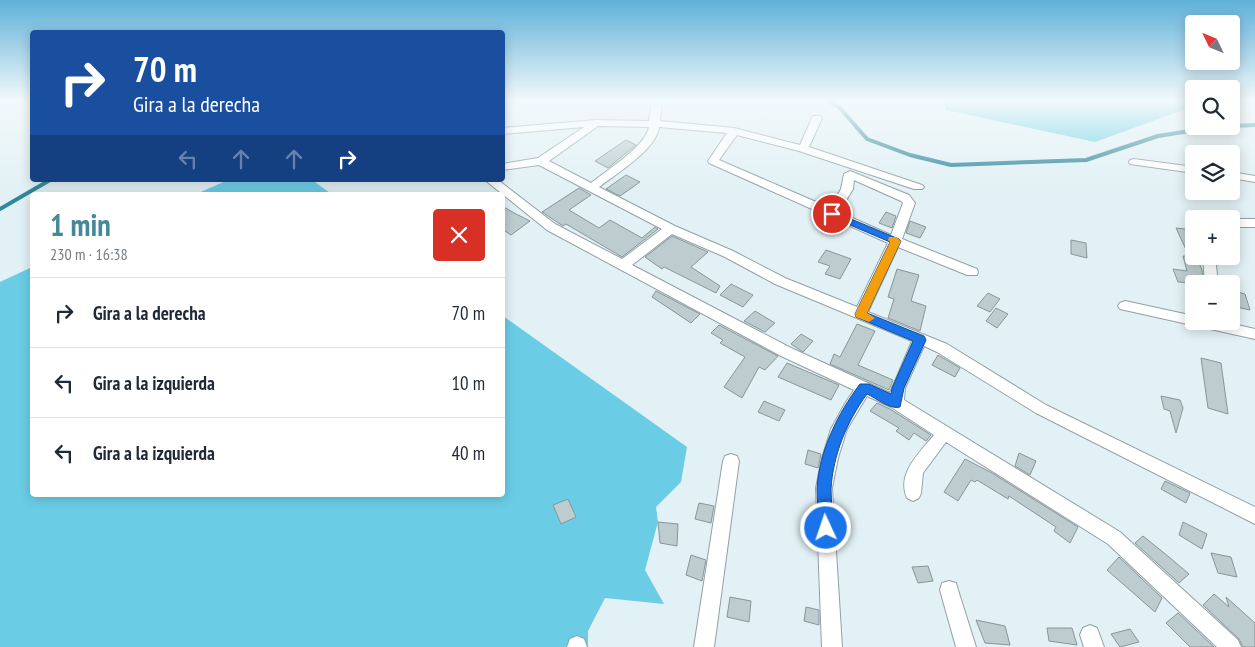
<!DOCTYPE html>
<html lang="es">
<meta charset="utf-8">
<style>
body{margin:0;font-family:"PT Sans Narrow",sans-serif;background:#f2f2f3;color:#1f2937;height:100vh;display:flex;flex-direction:column;font-size:19px;white-space:nowrap}
*{box-sizing:border-box;margin:0}
p{font-size:16px;color:#747a83}
.icon{flex:none;width:28px;height:28px;fill:none;stroke:currentColor;stroke-width:2;stroke-linecap:round;stroke-linejoin:round}
.map{position:relative;flex:1;overflow:hidden}
.drawer{position:absolute;left:30px;top:192px;width:475px;height:305px;display:flex;flex-direction:column;background:#fff;border-radius:5px;box-shadow:0 2px 12px #0003}
.drawer>*{flex:none}
.top-card{position:absolute;left:30px;top:30px;width:475px;height:152px;border-radius:5px;box-shadow:0 2px 12px #0003;background:#1a4fa0;color:#fff;overflow:hidden}
.needle{width:32px;rotate:313deg}
.fabs{position:absolute;left:1185px;top:15px;display:grid;gap:10px}
.fabs a{display:grid;place-items:center;width:55px;height:55px;border-radius:5px;background:#fff;box-shadow:0 2px 12px #0003;font-size:25px}
.pin{position:absolute;display:grid;place-items:center;width:42px;height:42px;color:#fff;margin:-21px;border:2px solid #fff;border-radius:50%;box-shadow:0 1px 5px #0007}
.me{position:absolute;width:55px;margin:-28px;rotate:357deg;stroke-linejoin:round;filter:drop-shadow(0 0 4px #0008)}
.turn{display:flex;align-items:center;gap:18px;height:105px;padding:0 20px;font-size:22px}
.turn .icon{width:65px;height:65px;stroke-width:2.5}
.turn b{display:block;font-size:35px;line-height:42px}
.lanes{display:flex;align-items:center;height:48px;padding:0 20px;background:#0003;justify-content:center;gap:25px;direction:ltr}
.lanes .off{opacity:.35}
.round{display:grid;place-items:center;flex:none;width:52px;height:52px;border-radius:5px;background:#f2f2f3}
.headline{display:flex;align-items:center;justify-content:space-between;height:85px;padding:0 20px}
h1{font-size:30px;font-weight:800;line-height:38px;color:#458898}
ul{padding:0;list-style:none}
li{display:flex;align-items:center;gap:15px;height:70px;padding:0 20px;border-top:1px solid #e0e1e3}
li div{flex:1}
li b{display:block;font-size:19px}
li em{font-style:normal}
.map>svg:first-child{display:block}
.green{fill:#6acde5}
.lines{fill:none;stroke-linecap:round;stroke-linejoin:round}
.stream{stroke:#31889b;stroke-width:4}
.building{fill:#bdcccf;stroke:#889599}
.street-casing{stroke:#92a0a4;stroke-width:2}
.street{fill:#fff;fill-rule:evenodd}
.route{fill:#1a73e8;stroke:#114b97}
.slow{fill:#f59e0b}
</style>
<div class="map">
<svg width="1255" height="647" viewBox="0 0 1255 647">
<rect width="100%" height="100%" fill="#e2f1f5"/>
<path class="green" d="M 943,100 L 1194,100 L 1194,106 L 1095,142 L 946,110 Z
M 228,180 L 312,180 L 333,195 L 194,195 Z
M 32,267 L 32,495 L 502,495 L 503,316 L 687,447 L 681,482 L 656,507 L 658,522 L 645,570 L 664,604 L 605,598 L 588,631 L 588,647 L 0,647 L 0,282 Z"/>
<g class="lines">
<path class="stream" d="M 826,100 L 839,107 L 867,139 L 910,155 L 951,165 L 1086,160 L 1158,136 L 1222,126
M 1231,126 L 1255,125
M 0,209 L 50,180"/>
</g>
<path class="building" d="M 626,140 L 636,145 L 608,168 L 595,161 Z
M 626,175 L 640,182 L 620,196 L 606,189 Z
M 579,188 L 591,195 L 569,210 L 599,228 L 610,220 L 642,238 L 655,227 L 658,229 L 622,257 L 566,224 L 563,226 L 542,212 Z
M 502,206 L 516,214 L 530,221 L 511,235 L 502,229 Z
M 886,212 L 896,216 L 892,228 L 879,223 Z
M 910,221 L 926,227 L 920,238 L 906,233 Z
M 1176,228 L 1194,230 L 1194,256 L 1196,256 L 1202,270 L 1203,284 L 1178,282 L 1173,269 L 1187,271 L 1183,256 L 1189,256 Z
M 672,236 L 708,252 L 691,267 L 720,286 L 716,293 L 664,267 L 662,269 L 645,257 Z
M 1071,240 L 1086,243 L 1087,258 L 1071,254 Z
M 826,250 L 851,259 L 840,279 L 825,274 L 830,266 L 818,262 Z
M 897,269 L 919,275 L 911,301 L 926,306 L 920,331 L 888,318 L 894,299 L 888,297 Z
M 731,284 L 753,295 L 743,307 L 720,295 Z
M 1231,290 L 1245,294 L 1250,310 L 1231,306 Z
M 656,291 L 700,314 L 691,323 L 652,297 Z
M 988,293 L 1000,299 L 990,312 L 977,306 Z
M 996,308 L 1008,314 L 997,328 L 986,321 Z
M 755,311 L 775,323 L 765,332 L 744,321 Z
M 857,324 L 875,331 L 858,365 L 893,380 L 889,390 L 830,364 L 834,354 L 840,357 Z
M 719,325 L 778,356 L 765,370 L 759,367 L 742,398 L 724,387 L 745,357 L 720,343 L 723,340 L 711,333 Z
M 801,334 L 813,341 L 803,352 L 791,344 Z
M 938,355 L 960,368 L 955,377 L 932,365 Z
M 1201,358 L 1221,363 L 1228,414 L 1208,408 Z
M 787,363 L 839,385 L 831,400 L 778,377 Z
M 1161,396 L 1180,400 L 1183,408 L 1176,433 L 1170,411 L 1164,409 Z
M 764,401 L 785,410 L 779,421 L 758,412 Z
M 877,403 L 890,409 L 931,435 L 926,441 L 914,433 L 909,440 L 896,431 L 899,428 L 870,411 Z
M 808,450 L 821,454 L 818,468 L 805,464 Z
M 1019,453 L 1036,461 L 1030,475 L 1015,466 Z
M 965,459 L 992,473 L 1078,527 L 1070,543 L 1054,531 L 1056,527 L 1009,496 L 1008,499 L 977,480 L 975,482 L 971,480 L 958,501 L 944,492 Z
M 1165,481 L 1190,493 L 1186,503 L 1161,489 Z
M 568,499 L 576,517 L 561,524 L 553,505 Z
M 699,503 L 714,506 L 711,523 L 695,519 Z
M 658,522 L 678,524 L 677,546 L 660,543 Z
M 1183,522 L 1207,534 L 1202,549 L 1179,535 Z
M 1143,536 L 1169,557 L 1189,574 L 1179,583 L 1135,543 Z
M 1211,553 L 1231,557 L 1237,577 L 1218,573 Z
M 691,555 L 706,560 L 702,581 L 686,575 Z
M 1119,557 L 1162,598 L 1155,612 L 1107,570 Z
M 928,566 L 933,581 L 918,583 L 912,567 Z
M 1214,594 L 1229,607 L 1226,597 L 1255,623 L 1255,647 L 1243,647 L 1239,639 L 1203,605 Z
M 730,597 L 751,601 L 749,622 L 727,617 Z
M 806,607 L 819,610 L 819,625 L 804,621 Z
M 1178,613 L 1214,647 L 1190,647 L 1166,623 Z
M 976,620 L 1005,626 L 1010,645 L 985,643 Z
M 1047,628 L 1072,628 L 1077,645 L 1049,641 Z
M 1130,629 L 1139,642 L 1120,647 L 1111,634 Z"/>
<g class="lines">
<defs>
<path id="street" d="M 652,100 L 662,100 L 660,121 L 734,128 L 800,145 L 813,116 L 821,116 L 822,118 L 809,147 L 922,185 L 924,187 L 922,189 L 914,189 L 799,151 L 737,135 L 719,160 L 830,208 L 841,189 L 844,174 L 850,171 L 909,195 L 915,203 L 902,239 L 977,269 L 978,272 L 977,275 L 967,275 L 898,247 L 868,312 L 947,344 L 1046,405 L 1255,507 L 1255,524 L 1036,413 L 937,352 L 924,346 L 905,388 L 904,400 L 1120,532 L 1238,640 L 1241,647 L 1217,647 L 1108,544 L 946,442 L 923,473 L 921,493 L 919,498 L 913,501 L 907,498 C 896,474 920,452 934,435 L 891,407 L 867,396 L 847,429 L 838,458 L 832,488 L 842,647 L 822,647 L 816,488 L 822,458 L 831,429 L 846,402 L 854,390 L 781,356 L 547,230 L 485,180 L 498,180 L 555,224 L 622,259 L 662,229 L 539,165 L 502,170 L 502,164 L 538,158 L 584,127 L 502,134 L 502,128 L 596,120 L 649,121 ZM 598,126 L 649,127 C 646,146 607,170 591,183 L 549,161 ZM 659,127 L 727,133 L 708,161 L 709,163 L 888,243 L 857,307 L 785,278 L 733,251 L 675,226 L 599,187 C 616,174 657,149 659,127 ZM 854,180 L 901,201 L 903,203 L 891,235 L 839,212 L 853,189 ZM 672,234 L 725,257 L 775,284 L 912,341 L 890,393 L 791,348 L 632,265 Z
M 1134,159 L 1194,167 L 1194,173 L 1130,164 L 1129,162 L 1130,160 Z
M 1231,172 L 1255,176 L 1255,182 L 1231,178 Z
M 1231,219 L 1255,219 L 1255,227 L 1231,227 Z
M 1203,256 L 1215,256 L 1218,284 L 1205,284 Z
M 1125,301 L 1194,316 L 1194,321 L 1220,321 L 1255,329 L 1255,339 L 1120,309 L 1118,306 L 1120,303 Z
M 731,454 L 737,456 L 739,461 L 714,647 L 694,647 L 723,461 L 725,456 Z
M 949,581 L 956,583 L 958,590 L 976,647 L 956,647 L 940,590 L 942,583 Z
M 1090,625 L 1097,628 L 1104,647 L 1084,647 L 1080,635 L 1083,628 Z
M 577,636 L 584,639 L 587,647 L 567,647 L 570,639 Z"/>
</defs>
<use href="#street" class="street-casing"/>
<use href="#street" class="street"/>
</g>
<linearGradient id="sky" x2="0" y2="1"><stop stop-color="#5fb1da"/><stop offset="0.53" stop-color="#f2f9fa"/><stop offset="1" stop-color="#f2f9fa" stop-opacity="0"/></linearGradient>
<rect width="1255" height="190" fill="url(#sky)"/>
<path class="route" d="M 832,211 L 899,239 L 901,241 L 867,313 L 924,336 L 926,340 L 904,388 L 900,407 C 890,410 876,398 867,394 C 847,421 833,455 831,489 C 831,501 833,515 833,528 L 831,533 L 826,535 L 821,533 L 819,528 C 819,515 817,502 817,489 C 819,451 838,413 860,384 L 869,384 L 891,394 L 892,388 L 913,341 L 856,317 L 855,314 L 890,242 L 829,216 L 829,212 Z"/>
<path class="slow" d="M 889,237 L 896,237 L 901,241 L 867,313 L 875,318 L 869,322 L 856,317 L 855,314 L 890,242 L 888,240 Z"/>
</svg>
<div class="fabs">
<a><svg class="needle" viewBox="-14 -14 28 28"><path d="M0-13l5 13h-10z" fill="#e53935"/><path d="M0 13l5-13h-10z" fill="#747a83"/></svg></a>
<a><svg class="icon" aria-label="search" viewBox="0 0 24 24"><circle cx="10" cy="10" r="6"/><path d="M15 15l6 6"/></svg></a>
<a><svg class="icon" aria-label="layers" viewBox="0 0 24 24"><path d="M12 4l9 5-9 5-9-5zM3 14l9 5 9-5"/></svg></a>
<a>+</a>
<a>−</a>
</div>
<div class="pin" style="left:832px;top:214px;background:#d93025"><svg class="icon" aria-label="arrive" viewBox="0 0 24 24"><path d="M6 21V4h12l-3 4 3 4H6"/></svg></div>
<svg class="me" style="left:826px;top:528px" viewBox="-20 -20 40 40"><circle r="17" fill="#1a73e8" stroke="#fff" stroke-width="3"/><path d="M0-11L8 9 0 5-8 9z" fill="#fff"/></svg>
<div class="top-card">
<div class="turn"><svg class="icon" aria-label="right" viewBox="0 0 24 24"><path d="M7 20v-9h11M14 6l5 5-5 5"/></svg><div><b>70 m</b>Gira a la derecha</div></div>
<div class="lanes"><svg class="icon off" aria-label="left" viewBox="0 0 24 24"><path d="M17 20v-9H6M10 6l-5 5 5 5"/></svg><svg class="icon off" aria-label="ahead" viewBox="0 0 24 24"><path d="M12 20V5M6 11l6-6 6 6"/></svg><svg class="icon off" aria-label="ahead" viewBox="0 0 24 24"><path d="M12 20V5M6 11l6-6 6 6"/></svg><svg class="icon" aria-label="right" viewBox="0 0 24 24"><path d="M7 20v-9h11M14 6l5 5-5 5"/></svg></div>
</div>
<section class="drawer">
<div class="headline"><div><h1>1 min</h1><p>230 m · 16:38</p></div><a class="round" style="background:#d93025;color:#fff"><svg class="icon" aria-label="close" viewBox="0 0 24 24"><path d="M6 6l12 12M18 6L6 18"/></svg></a></div>
<ul>
<li><svg class="icon" aria-label="right" viewBox="0 0 24 24"><path d="M7 20v-9h11M14 6l5 5-5 5"/></svg><div><b>Gira a la derecha</b></div><em>70 m</em></li>
<li><svg class="icon" aria-label="left" viewBox="0 0 24 24"><path d="M17 20v-9H6M10 6l-5 5 5 5"/></svg><div><b>Gira a la izquierda</b></div><em>10 m</em></li>
<li><svg class="icon" aria-label="left" viewBox="0 0 24 24"><path d="M17 20v-9H6M10 6l-5 5 5 5"/></svg><div><b>Gira a la izquierda</b></div><em>40 m</em></li>
</ul>
</section>
</div>
